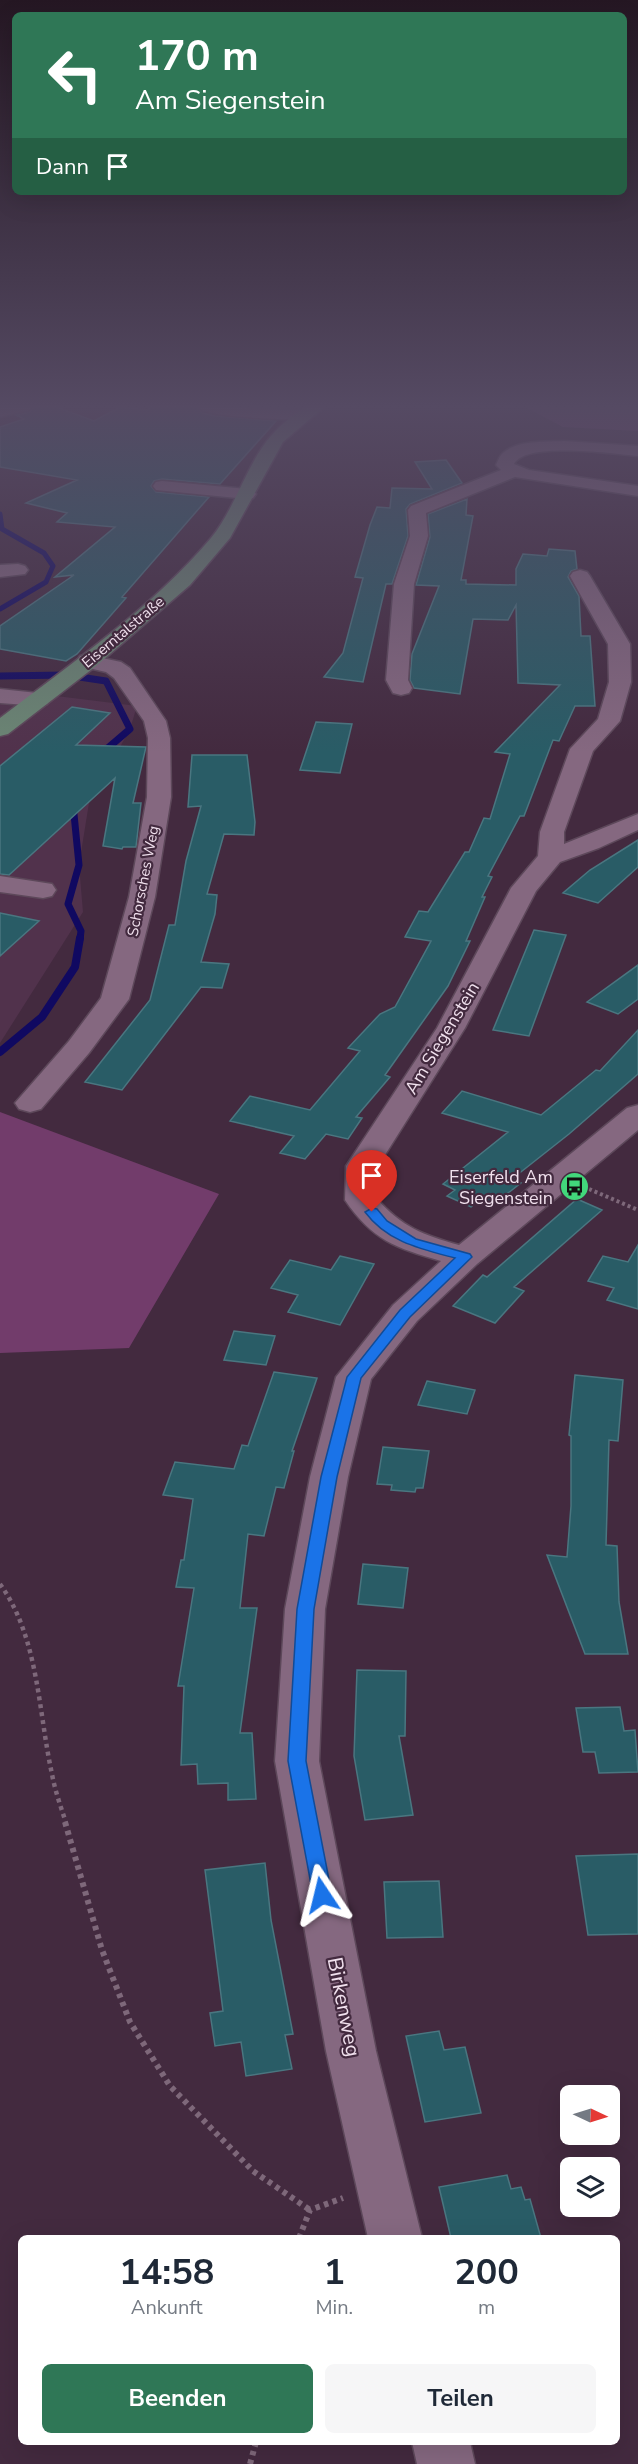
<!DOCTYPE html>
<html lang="de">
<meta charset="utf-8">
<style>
body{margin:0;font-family:"Nunito Sans",sans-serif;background:#f6f6f7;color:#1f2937;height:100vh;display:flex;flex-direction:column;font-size:22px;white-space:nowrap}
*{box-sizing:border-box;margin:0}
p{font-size:20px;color:#747a83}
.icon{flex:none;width:33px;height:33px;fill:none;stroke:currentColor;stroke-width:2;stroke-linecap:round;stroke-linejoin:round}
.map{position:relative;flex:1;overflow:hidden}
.drawer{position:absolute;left:18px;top:2235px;width:602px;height:210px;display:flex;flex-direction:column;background:#fff;border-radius:9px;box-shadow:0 6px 24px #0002}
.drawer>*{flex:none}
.hud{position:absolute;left:12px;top:12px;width:615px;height:183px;border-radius:9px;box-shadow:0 6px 24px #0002;background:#2f7756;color:#fff;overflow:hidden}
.needle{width:39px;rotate:94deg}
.tools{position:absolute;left:560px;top:2085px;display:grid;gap:12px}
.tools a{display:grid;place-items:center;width:60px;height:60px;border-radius:9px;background:#fff;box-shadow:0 6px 24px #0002;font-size:30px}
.pin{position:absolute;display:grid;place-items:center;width:51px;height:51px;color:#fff;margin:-62px -26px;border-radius:50% 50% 50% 0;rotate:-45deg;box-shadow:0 0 6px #0007}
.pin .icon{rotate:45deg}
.me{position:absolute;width:66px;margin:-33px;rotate:350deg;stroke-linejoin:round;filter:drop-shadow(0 0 4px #0008)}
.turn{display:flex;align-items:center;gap:21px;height:126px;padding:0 24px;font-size:27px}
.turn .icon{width:78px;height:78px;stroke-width:2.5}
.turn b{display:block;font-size:42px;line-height:51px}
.then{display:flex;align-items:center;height:57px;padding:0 24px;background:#0003;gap:12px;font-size:22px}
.eta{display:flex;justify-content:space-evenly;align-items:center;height:102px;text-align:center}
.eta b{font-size:36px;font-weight:700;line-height:42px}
.primary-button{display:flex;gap:12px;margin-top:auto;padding:12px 24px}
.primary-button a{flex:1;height:69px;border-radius:9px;background:#2f7756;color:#fff;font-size:24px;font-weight:700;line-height:69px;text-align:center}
.primary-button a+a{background:#f6f6f7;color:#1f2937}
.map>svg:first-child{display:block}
.built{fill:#51324c}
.green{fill:#723c6b}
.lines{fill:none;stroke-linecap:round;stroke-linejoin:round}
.stream-far2{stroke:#100961;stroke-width:5}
.stream-far1{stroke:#100961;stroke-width:7}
.stream{stroke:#100961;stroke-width:8}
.building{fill:#295c66;stroke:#4a7680;stroke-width:1.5}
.minor-casing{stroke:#5d485a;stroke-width:3}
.major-casing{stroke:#5d485a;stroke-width:3}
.path-far2{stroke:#7e687a;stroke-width:4;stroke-dasharray:3 3;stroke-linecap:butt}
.path-far1{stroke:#7e687a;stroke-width:4.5;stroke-dasharray:4 4;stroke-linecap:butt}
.path{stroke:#7e687a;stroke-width:6;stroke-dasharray:4.5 4.5;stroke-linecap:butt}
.minor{fill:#856880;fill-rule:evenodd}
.major{fill:#6b8674;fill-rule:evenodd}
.route{fill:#1a73e8;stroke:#114b97;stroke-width:1.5}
.labels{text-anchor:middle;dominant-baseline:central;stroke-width:4.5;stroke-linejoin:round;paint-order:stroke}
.far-street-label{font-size:15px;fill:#f1e1ee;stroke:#432a3f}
.street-label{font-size:18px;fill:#f1e1ee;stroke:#432a3f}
.poi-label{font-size:18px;fill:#f1e1ee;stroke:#432a3f;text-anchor:end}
.near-street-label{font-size:21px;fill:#f1e1ee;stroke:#432a3f}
</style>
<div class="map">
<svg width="638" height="2464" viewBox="0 0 638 2464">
<rect width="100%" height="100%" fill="#432a3f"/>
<path class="built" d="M 0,689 L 137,706 L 130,729 L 89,803 L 79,865 L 83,912 L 0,1043 Z"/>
<path class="green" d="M 525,407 L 638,407 L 638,431 L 563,427 Z
M 0,1112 L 219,1194 L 129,1348 L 0,1353 Z"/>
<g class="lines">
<path class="stream-far2" d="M 0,514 L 2,529 L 44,553 L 53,566 L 46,582 L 0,609"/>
<path class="stream-far1" d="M 0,676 L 66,675 L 106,681 L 130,729 L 102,753
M 73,804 L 79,865 L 68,904 L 81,931 L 80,939"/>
<path class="stream" d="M 0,1052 L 42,1017 L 75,967 L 80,938"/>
</g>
<path class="building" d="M 33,407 L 56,407 L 94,421 L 120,407 L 149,410 L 149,407 L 196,407 L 203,413 L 215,416 L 276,421 L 220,484 L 162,479 L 154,481 L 151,486 L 156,492 L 209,497 L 122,597 L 126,598 L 77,654 L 66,661 L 0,649 L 0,626 L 74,575 L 55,577 L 115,527 L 57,522 L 67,513 L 26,503 L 77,480 L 0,467 L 0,427 L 24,419 L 16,415 L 30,412 Z
M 446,460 L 462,483 L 410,504 L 406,509 L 408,536 L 392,584 L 386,584 L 363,682 L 324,677 L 343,653 L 363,578 L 355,577 L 370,525 L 377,507 L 390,508 L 392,488 L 432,489 L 415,462 Z
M 467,499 L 466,515 L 473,516 L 461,580 L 466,580 L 466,584 L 516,585 L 516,569 L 523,554 L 547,556 L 549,549 L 575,551 L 577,569 L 571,571 L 568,577 L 579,596 L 581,636 L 590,636 L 595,706 L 575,706 L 559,741 L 553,740 L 524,816 L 520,816 L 488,876 L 492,877 L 482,897 L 485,897 L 466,941 L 470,941 L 448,986 L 385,1075 L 390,1077 L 356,1117 L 362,1118 L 348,1139 L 326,1134 L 305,1159 L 280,1153 L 294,1136 L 230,1121 L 250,1096 L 310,1110 L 360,1051 L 348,1048 L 380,1014 L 395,1007 L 431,941 L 405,937 L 419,911 L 428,912 L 465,852 L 469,852 L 484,818 L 490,819 L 510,754 L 495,752 L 560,685 L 518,683 L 516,605 L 508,620 L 473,619 L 460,694 L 414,688 L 410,680 L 412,654 L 439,586 L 416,585 L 430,537 L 428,514 Z
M 72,707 L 110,713 L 76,745 L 146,747 L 133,803 L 141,803 L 136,847 L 123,847 L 122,849 L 103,846 L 115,778 L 9,875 L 0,874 L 0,766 Z
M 316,722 L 352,724 L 340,773 L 300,770 Z
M 192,755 L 247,755 L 255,822 L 254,835 L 224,834 L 207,894 L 217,895 L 215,914 L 201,962 L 229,964 L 222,988 L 201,987 L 122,1090 L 85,1082 L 150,1000 L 169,925 L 175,925 L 186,861 L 201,806 L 188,807 Z
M 638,840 L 638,867 L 598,903 L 563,893 L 590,870 Z
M 0,913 L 39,921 L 0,956 Z
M 534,930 L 566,935 L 529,1036 L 493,1030 Z
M 638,965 L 638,999 L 618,1014 L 587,1002 Z
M 638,1030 L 638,1074 L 569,1134 L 512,1179 L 521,1183 L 494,1204 L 481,1199 L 471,1207 L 447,1196 L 455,1190 L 443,1184 L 508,1132 L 442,1113 L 462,1091 L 541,1115 L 596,1070 L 600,1071 Z
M 577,1199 L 602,1210 L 514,1287 L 524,1291 L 495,1323 L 453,1306 L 483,1275 L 487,1277 Z
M 638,1245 L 638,1309 L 607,1300 L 614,1288 L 588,1281 L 603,1256 L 628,1262 Z
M 340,1256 L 374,1264 L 340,1325 L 288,1312 L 298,1295 L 271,1288 L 290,1260 L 331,1270 Z
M 234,1331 L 275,1336 L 266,1365 L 224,1360 Z
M 274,1372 L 317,1378 L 292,1451 L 294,1451 L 284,1488 L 276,1487 L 264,1536 L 248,1534 L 240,1608 L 257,1608 L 240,1733 L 252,1733 L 256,1799 L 228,1800 L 228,1783 L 198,1784 L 197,1764 L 181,1765 L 184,1686 L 178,1686 L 194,1588 L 176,1587 L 181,1560 L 184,1560 L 193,1499 L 163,1495 L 175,1462 L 234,1469 L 242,1445 L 248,1446 Z
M 575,1375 L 623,1380 L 618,1441 L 609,1440 L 606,1545 L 617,1546 L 619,1602 L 628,1654 L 585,1654 L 547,1555 L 567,1557 L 571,1506 L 571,1436 L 569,1435 Z
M 427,1381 L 475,1390 L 467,1414 L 418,1405 Z
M 383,1447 L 429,1451 L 423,1488 L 416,1488 L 415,1492 L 391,1490 L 392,1485 L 377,1484 Z
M 363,1564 L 408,1568 L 403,1608 L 358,1604 Z
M 357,1670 L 406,1671 L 405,1736 L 399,1736 L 413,1815 L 365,1820 L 354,1756 Z
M 620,1707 L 624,1731 L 635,1730 L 638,1772 L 599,1773 L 595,1752 L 583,1752 L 576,1708 Z
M 638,1854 L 638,1934 L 588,1935 L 576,1856 Z
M 265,1863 L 271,1920 L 293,2034 L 285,2035 L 292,2069 L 246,2076 L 241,2042 L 215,2046 L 210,2013 L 223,2011 L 205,1870 Z
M 439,1881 L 443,1937 L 387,1938 L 384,1882 Z
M 439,2031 L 444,2050 L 465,2047 L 481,2113 L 425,2122 L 406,2036 Z
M 507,2175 L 511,2189 L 521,2187 L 525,2200 L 530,2199 L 541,2238 L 451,2238 L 439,2187 Z"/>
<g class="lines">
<defs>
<path id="minor" d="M 0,407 L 31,407 L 29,410 L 0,417 Z
M 198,407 L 302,410 L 310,415 L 302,420 C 284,419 207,418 198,407 Z
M 564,441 L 638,446 L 638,456 C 615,454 526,441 514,464 L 529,470 L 638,486 L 638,496 L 515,477 L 426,513 L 428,536 L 414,584 L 408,680 L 412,688 L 409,693 L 401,695 L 393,693 L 386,680 L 394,584 L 410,536 L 408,510 L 411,506 L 501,470 L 496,465 C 498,461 500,455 503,453 C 517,440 546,442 564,441 Z
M 162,481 L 247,489 L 253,490 L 256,494 L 253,498 L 247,499 L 156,490 L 153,486 L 156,482 Z
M 18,564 L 25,566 L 28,570 L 25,574 L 0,577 L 0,565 Z
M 580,570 L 587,572 L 590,576 L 630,644 L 631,682 L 620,721 L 593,751 L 564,832 L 564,844 L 638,814 L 638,830 L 599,848 L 560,862 L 536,891 L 465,1028 L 378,1166 L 377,1199 C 402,1227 423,1235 459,1245 L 627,1108 L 638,1105 L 638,1130 L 477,1264 L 417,1321 L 371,1379 L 348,1477 L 325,1609 L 319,1761 L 376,2051 L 422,2238 L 368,2238 L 326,2051 L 275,1761 L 285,1609 L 310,1477 L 336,1377 L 393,1305 L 441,1261 C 396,1248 372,1240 345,1200 L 346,1166 L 437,1028 L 511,888 L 538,856 L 540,832 L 570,749 L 598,719 L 609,682 L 608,644 L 570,576 L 573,572 Z
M 88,655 L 121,662 L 130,668 L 166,721 L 170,738 L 171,797 L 155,897 L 129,999 L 89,1053 L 41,1109 L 30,1112 L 19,1109 L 15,1103 L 69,1041 L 101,998 L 129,897 L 147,797 L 148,738 L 144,721 L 114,678 L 106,672 L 80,666 L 77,661 L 80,656 Z
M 0,689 L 47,694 L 50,699 L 47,704 L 39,706 L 0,703 Z
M 0,876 L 52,884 L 56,890 L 52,896 L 43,898 L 0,892 Z
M 412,2442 L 470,2442 L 475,2464 L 417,2464 Z"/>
<path id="major" d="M 306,407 L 324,407 L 283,442 L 230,538 L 190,585 L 96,666 L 8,734 L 0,736 L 0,718 C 72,663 153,607 211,538 C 235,509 247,463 271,436 C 281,424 293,415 306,407 Z"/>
</defs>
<use href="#minor" class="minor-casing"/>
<use href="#major" class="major-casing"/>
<path class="path-far2" d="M 589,1189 L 638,1210"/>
<path class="path-far1" d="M 0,1584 C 39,1638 38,1711 52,1774 C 55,1791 61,1807 66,1823"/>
<path class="path" d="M 65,1822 L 102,1950 L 130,2022 L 170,2086 L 253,2171 L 310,2210
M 299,2238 L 310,2210 L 343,2198
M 250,2464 L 256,2442"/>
<use href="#minor" class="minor"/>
<use href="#major" class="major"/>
</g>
<linearGradient id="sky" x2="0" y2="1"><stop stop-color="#251723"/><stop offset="0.54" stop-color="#554a63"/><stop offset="1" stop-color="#554a63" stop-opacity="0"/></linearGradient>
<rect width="638" height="752" fill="url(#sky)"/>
<path class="route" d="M 372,1208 L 377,1209 L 387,1221 L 416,1239 L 470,1254 L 472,1257 L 410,1317 L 361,1378 L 337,1477 L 314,1609 L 306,1761 L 332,1895 L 329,1901 L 322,1903 L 315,1901 L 313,1895 L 288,1761 L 297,1609 L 321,1477 L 347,1377 L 400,1310 L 455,1258 C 421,1249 387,1242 365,1212 Z"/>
<defs>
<symbol id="bus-disc" viewBox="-11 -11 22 22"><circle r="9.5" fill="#42d77b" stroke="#432a3f"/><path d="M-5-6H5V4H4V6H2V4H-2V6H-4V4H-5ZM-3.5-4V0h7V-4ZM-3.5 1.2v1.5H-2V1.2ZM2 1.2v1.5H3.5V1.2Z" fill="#111"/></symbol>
</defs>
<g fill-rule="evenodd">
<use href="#bus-disc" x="558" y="1170" width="33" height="33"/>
</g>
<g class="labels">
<g class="far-street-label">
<text transform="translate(123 632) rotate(-40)">Eiserntalstraße</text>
<text transform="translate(143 881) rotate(-79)">Schorsches Weg</text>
</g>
<g class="street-label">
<text transform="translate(442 1038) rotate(-59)">Am Siegenstein</text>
</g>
<g class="poi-label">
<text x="553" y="1177">Eiserfeld Am<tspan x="553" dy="21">Siegenstein</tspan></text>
</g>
<g class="near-street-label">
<text transform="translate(344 2007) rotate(79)">Birkenweg</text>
</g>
</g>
</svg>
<div class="tools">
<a><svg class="needle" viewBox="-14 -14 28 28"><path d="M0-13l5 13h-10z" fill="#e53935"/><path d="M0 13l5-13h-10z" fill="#747a83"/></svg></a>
<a><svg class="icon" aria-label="layers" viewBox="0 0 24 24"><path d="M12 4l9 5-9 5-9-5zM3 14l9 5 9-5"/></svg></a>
</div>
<div class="pin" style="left:372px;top:1212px;background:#d93025"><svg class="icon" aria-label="arrive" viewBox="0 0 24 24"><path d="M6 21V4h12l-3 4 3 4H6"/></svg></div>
<svg class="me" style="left:322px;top:1895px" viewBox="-20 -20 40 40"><path d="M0-17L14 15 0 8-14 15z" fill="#1a73e8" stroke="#fff" stroke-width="4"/></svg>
<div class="hud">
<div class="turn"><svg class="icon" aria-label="left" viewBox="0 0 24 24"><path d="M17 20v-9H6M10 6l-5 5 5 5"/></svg><div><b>170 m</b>Am Siegenstein</div></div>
<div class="then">Dann<svg class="icon" aria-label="arrive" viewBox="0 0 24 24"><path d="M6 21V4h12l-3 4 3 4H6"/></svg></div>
</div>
<section class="drawer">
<div class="eta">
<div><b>14:58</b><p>Ankunft</p></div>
<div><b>1</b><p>Min.</p></div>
<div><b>200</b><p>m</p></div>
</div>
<div class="primary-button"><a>Beenden</a><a>Teilen</a></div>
</section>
</div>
